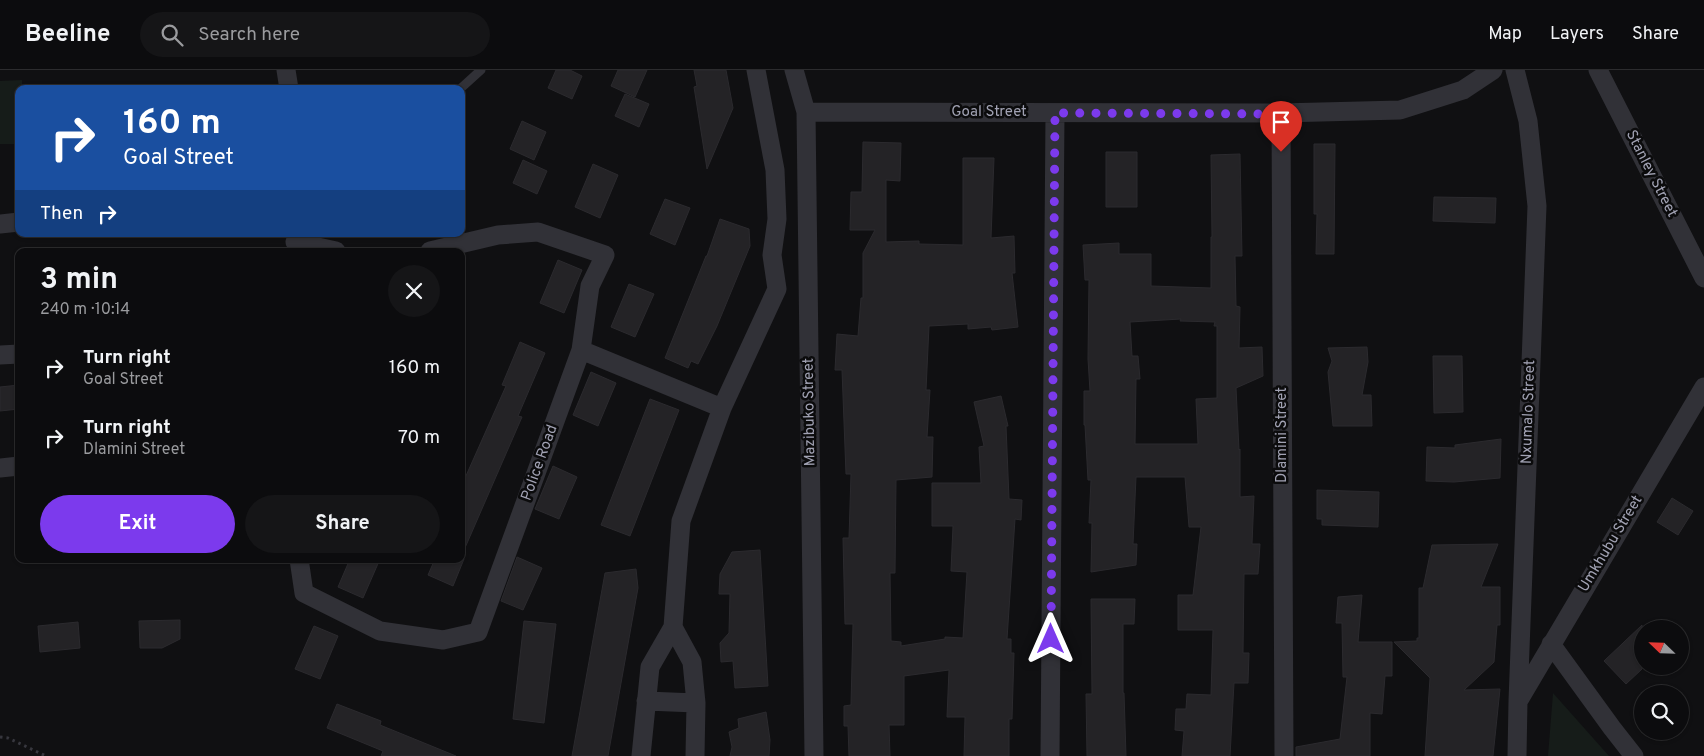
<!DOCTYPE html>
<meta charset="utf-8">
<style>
body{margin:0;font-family:Overpass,sans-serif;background:#151517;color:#f1f3f6;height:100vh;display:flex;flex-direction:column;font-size:19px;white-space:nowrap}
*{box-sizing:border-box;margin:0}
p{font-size:16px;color:#9a9b9e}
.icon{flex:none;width:28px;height:28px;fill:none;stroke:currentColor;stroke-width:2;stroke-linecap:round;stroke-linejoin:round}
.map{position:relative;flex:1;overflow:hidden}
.drawer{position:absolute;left:15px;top:178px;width:450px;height:315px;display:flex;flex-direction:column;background:#0c0c0e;border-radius:10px;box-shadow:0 1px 4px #0004,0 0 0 1px #2c2c2e}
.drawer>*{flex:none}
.guide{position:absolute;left:15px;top:15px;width:450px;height:152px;border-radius:10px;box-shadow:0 1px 4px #0004,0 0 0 1px #2c2c2e;background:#1a4fa0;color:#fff;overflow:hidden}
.needle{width:32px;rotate:293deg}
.buttons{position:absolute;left:1634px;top:550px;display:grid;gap:10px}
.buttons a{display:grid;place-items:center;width:55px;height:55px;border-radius:50%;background:#0c0c0e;box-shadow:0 1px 4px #0004,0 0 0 1px #2c2c2e;font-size:25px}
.pin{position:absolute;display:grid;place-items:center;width:42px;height:42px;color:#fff;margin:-51px -21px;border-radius:50% 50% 50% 0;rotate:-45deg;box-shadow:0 0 5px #0007}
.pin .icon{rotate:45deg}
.me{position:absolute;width:55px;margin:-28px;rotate:0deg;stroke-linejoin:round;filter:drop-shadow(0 0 4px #0008)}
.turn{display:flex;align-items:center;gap:18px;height:105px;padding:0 25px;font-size:22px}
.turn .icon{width:65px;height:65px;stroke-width:2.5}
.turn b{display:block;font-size:35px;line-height:42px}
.then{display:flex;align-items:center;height:48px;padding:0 25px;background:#0003;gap:10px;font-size:19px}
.round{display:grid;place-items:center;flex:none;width:52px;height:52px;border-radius:26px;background:#151517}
.summary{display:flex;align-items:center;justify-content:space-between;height:85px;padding:0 25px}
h1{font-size:30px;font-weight:700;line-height:38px}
.button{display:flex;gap:10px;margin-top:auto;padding:10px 25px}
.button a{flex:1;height:58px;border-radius:30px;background:#7c3aed;color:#fff;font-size:20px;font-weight:700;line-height:58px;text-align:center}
.button a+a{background:#151517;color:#f1f3f6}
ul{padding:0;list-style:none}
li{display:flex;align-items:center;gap:15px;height:70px;padding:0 25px}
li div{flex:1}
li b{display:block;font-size:19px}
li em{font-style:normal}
header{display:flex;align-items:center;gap:30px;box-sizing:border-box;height:70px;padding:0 25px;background:#0c0c0e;border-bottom:1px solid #2c2c2e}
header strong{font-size:24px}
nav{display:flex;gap:28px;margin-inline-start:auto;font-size:18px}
.search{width:350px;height:45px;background:#151517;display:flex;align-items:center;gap:12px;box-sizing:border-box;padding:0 18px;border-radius:28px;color:#9a9b9e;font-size:19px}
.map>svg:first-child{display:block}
.green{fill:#161c19}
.building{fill:#242326;stroke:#2b2a2e;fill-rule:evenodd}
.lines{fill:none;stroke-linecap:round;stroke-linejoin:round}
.path{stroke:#37373e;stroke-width:3;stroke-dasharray:2.5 4;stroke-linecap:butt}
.lane{stroke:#313137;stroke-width:9}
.street{stroke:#313137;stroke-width:19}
.route{stroke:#7c3aed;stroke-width:9;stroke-dasharray:0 16.2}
.labels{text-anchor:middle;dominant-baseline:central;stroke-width:5;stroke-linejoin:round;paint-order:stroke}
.street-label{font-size:15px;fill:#a1a2b3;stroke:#0b0b0c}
</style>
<header>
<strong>Beeline</strong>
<div class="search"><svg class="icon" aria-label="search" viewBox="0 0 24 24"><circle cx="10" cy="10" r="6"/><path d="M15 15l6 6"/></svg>Search here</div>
<nav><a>Map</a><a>Layers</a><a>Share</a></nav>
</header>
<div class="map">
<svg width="1704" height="686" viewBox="0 0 1704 686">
<rect width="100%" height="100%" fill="#101012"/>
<path class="green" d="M 22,10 L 22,19 L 19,19 L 19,74 L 0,74 L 0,11 Z
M 1553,623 L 1609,686 L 1548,686 Z"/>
<path class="building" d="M 556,0 L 570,0 L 582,6 L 572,29 L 548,18 Z
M 618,0 L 647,0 L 635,27 L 611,16 Z
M 694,0 L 726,0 L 733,38 L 707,99 L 694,17 L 697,16 Z
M 625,24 L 649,34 L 639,57 L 615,46 Z
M 522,51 L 546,62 L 534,90 L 510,79 Z
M 863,72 L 901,73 L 900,111 L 886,110 L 886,172 L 919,171 L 919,174 L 963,175 L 963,88 L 994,88 L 991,168 L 1014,166 L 1015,203 L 1012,203 L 1018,257 L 992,260 L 991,257 L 968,259 L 968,254 L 929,256 L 926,320 L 930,320 L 927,367 L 933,367 L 932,407 L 896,410 L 895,503 L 890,503 L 891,571 L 901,572 L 901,576 L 945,569 L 945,567 L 963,568 L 967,502 L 951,501 L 953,456 L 932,456 L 932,413 L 981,413 L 979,377 L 984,376 L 974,332 L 1001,326 L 1008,356 L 1006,356 L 1009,429 L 1022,430 L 1021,450 L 1015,449 L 1007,569 L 1011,569 L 1011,583 L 1014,583 L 1012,649 L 1009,649 L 1009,686 L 964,686 L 965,647 L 947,647 L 949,600 L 904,606 L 904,655 L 889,655 L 890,686 L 849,686 L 848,656 L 844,656 L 844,636 L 851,635 L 853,554 L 845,554 L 843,468 L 849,468 L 851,404 L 846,404 L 842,300 L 835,300 L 837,264 L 858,266 L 861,228 L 863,228 L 863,183 L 875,160 L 850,160 L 851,122 L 862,122 Z
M 1314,74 L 1335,74 L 1334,184 L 1316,184 L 1317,144 L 1314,144 Z
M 1106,82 L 1137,82 L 1137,137 L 1106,137 Z
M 1240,84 L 1242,186 L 1235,186 L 1236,236 L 1240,237 L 1239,278 L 1262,277 L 1263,306 L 1236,318 L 1239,380 L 1240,379 L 1240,427 L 1254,426 L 1252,474 L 1260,474 L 1258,504 L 1244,504 L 1243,583 L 1249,583 L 1248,613 L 1234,613 L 1230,686 L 1182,686 L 1184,661 L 1175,660 L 1176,639 L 1186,639 L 1187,624 L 1211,625 L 1213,560 L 1178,560 L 1178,525 L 1193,525 L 1201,457 L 1189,457 L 1185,407 L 1136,407 L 1133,474 L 1137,474 L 1136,495 L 1091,502 L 1092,453 L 1089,453 L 1091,410 L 1088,410 L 1085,355 L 1084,355 L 1084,321 L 1090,321 L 1088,289 L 1089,210 L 1085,210 L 1083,175 L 1119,173 L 1119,184 L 1151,184 L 1151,216 L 1211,218 L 1211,167 L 1212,167 L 1211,85 ZM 1181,249 L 1180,251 L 1215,252 L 1214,256 L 1217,256 L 1217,328 L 1196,329 L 1198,374 L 1135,374 L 1136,309 L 1140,309 L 1138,286 L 1132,286 L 1130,252 Z
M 523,90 L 547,101 L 537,124 L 513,113 Z
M 593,94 L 618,105 L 600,148 L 575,137 Z
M 1434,127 L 1496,128 L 1495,153 L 1433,151 Z
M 665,129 L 690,138 L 675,175 L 650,164 Z
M 720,149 L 749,159 L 750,176 L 717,256 L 698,294 L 691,291 L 688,298 L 665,288 L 706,186 L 707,186 Z
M 558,190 L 582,200 L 564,243 L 540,233 Z
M 629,214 L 654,224 L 635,267 L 611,257 Z
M 520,272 L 545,283 L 518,346 L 522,347 L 461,487 L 461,417 L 506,316 L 502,315 Z
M 1367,277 L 1368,292 L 1362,325 L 1371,325 L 1372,356 L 1333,356 L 1328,302 L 1332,291 L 1328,278 Z
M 1433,286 L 1462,286 L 1463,342 L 1434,343 Z
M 591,302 L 616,313 L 598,356 L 573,345 Z
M 19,315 L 19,339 L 0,341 L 0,317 Z
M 650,329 L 679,340 L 630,466 L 601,455 Z
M 1501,369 L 1500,408 L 1454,412 L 1426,411 L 1427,377 L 1455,378 L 1455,375 Z
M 553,396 L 577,407 L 559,449 L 535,439 Z
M 1317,420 L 1379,422 L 1378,457 L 1322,455 L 1322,449 L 1317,449 Z
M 1672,428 L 1693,441 L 1678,465 L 1657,452 Z
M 1498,474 L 1481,517 L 1500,517 L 1500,555 L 1497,555 L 1494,592 L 1464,620 L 1500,619 L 1493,686 L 1425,686 L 1430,608 L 1394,572 L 1417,571 L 1417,568 L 1419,568 L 1419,518 L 1423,518 L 1432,475 Z
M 760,480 L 768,616 L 735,618 L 733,591 L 721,592 L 720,573 L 729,563 L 730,524 L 719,524 L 720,504 L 732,482 Z
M 517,487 L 542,498 L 523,540 L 501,531 Z
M 350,489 L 380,489 L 363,528 L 338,517 Z
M 435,489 L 464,489 L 453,516 L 428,505 Z
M 636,499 L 638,518 L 608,686 L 572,686 L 605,503 Z
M 1362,525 L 1358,572 L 1392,572 L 1392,606 L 1385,606 L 1382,644 L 1370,643 L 1370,686 L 1296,686 L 1296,677 L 1340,669 L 1347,607 L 1343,607 L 1342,553 L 1336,553 L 1338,527 Z
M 1091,529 L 1135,529 L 1134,554 L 1123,554 L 1123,623 L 1124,623 L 1126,686 L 1087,686 L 1086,624 L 1092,624 Z
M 180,550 L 180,569 L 162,578 L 140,578 L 139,551 Z
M 524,551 L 556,554 L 544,653 L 513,649 Z
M 78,552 L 80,578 L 40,582 L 38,556 Z
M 1642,555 L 1642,599 L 1626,614 L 1604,591 Z
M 314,556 L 338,566 L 320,609 L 295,599 Z
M 337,634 L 381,651 L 380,655 L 456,686 L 381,686 L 383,681 L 327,658 Z
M 766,642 L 770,670 L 769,686 L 730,686 L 732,677 L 729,662 L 739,658 L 738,649 Z"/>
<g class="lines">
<path class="path" d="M 0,667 L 8,668 L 46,686"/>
<path class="lane" d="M 460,19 L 481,0"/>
<path class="street" d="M 286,0 L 289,19
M 794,0 L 806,42 L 814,686
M 1515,0 L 1528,51 L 1537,136 L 1518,631 L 1517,686
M 1598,0 L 1704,208
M 806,42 L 1281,43 L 1400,40 L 1463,20 L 1493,0
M 1281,43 L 1284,686
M 0,154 L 19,152
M 295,172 L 336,181
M 581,280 L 722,338
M 0,285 L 19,284
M 0,398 L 19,396
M 299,489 L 304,523 L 380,561 L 443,570 L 478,562 L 581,280 L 590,216 L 605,185 L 538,162 L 498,165 L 430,181
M 673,557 L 692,592 L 696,633 L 695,686
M 1551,574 L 1612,658 L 1634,686
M 1519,630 L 1704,317
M 646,631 L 696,633
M 641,686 L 650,597 L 673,557 L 681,451 L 722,338 L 777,219 L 772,185 L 777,149 L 775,100 L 756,0
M 1050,686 L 1055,43"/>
</g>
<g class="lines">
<path class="route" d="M 1051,569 L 1055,43 L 1281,44 L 1281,82"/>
</g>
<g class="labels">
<g class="street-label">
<text x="989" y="42">Goal Street</text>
<text transform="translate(1651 104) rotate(63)">Stanley Street</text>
<text transform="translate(810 342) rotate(-91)">Mazibuko Street</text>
<text transform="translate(1529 342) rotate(-88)">Nxumalo Street</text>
<text transform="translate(1282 365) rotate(-90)">Dlamini Street</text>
<text transform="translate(540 393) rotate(-70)">Police Road</text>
<text transform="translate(1611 474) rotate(-59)">Umkhubu Street</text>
</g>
</g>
</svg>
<div class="buttons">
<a><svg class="needle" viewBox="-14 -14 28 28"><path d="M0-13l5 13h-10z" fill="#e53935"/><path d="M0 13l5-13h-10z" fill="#9a9b9e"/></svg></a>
<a><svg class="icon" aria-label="search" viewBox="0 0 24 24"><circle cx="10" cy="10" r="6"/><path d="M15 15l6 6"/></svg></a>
</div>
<div class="pin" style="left:1281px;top:82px;background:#d93025"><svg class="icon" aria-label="arrive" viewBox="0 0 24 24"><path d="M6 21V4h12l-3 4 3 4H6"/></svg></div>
<svg class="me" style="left:1051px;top:569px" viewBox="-20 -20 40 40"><path d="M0-17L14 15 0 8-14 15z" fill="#7c3aed" stroke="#fff" stroke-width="4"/></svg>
<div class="guide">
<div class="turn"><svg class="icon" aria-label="right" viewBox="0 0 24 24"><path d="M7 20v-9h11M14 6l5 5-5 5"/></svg><div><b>160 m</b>Goal Street</div></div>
<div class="then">Then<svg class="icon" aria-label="right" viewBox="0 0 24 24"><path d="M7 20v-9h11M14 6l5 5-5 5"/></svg></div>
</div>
<section class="drawer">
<div class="summary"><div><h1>3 min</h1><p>240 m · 10:14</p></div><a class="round"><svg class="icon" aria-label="close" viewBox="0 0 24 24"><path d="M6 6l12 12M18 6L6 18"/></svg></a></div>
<ul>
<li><svg class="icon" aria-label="right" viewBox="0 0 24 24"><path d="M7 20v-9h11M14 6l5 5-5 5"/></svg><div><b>Turn right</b><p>Goal Street</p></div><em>160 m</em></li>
<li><svg class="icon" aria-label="right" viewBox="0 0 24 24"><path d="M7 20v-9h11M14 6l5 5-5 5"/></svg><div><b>Turn right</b><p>Dlamini Street</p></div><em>70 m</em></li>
</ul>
<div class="button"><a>Exit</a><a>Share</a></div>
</section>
</div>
